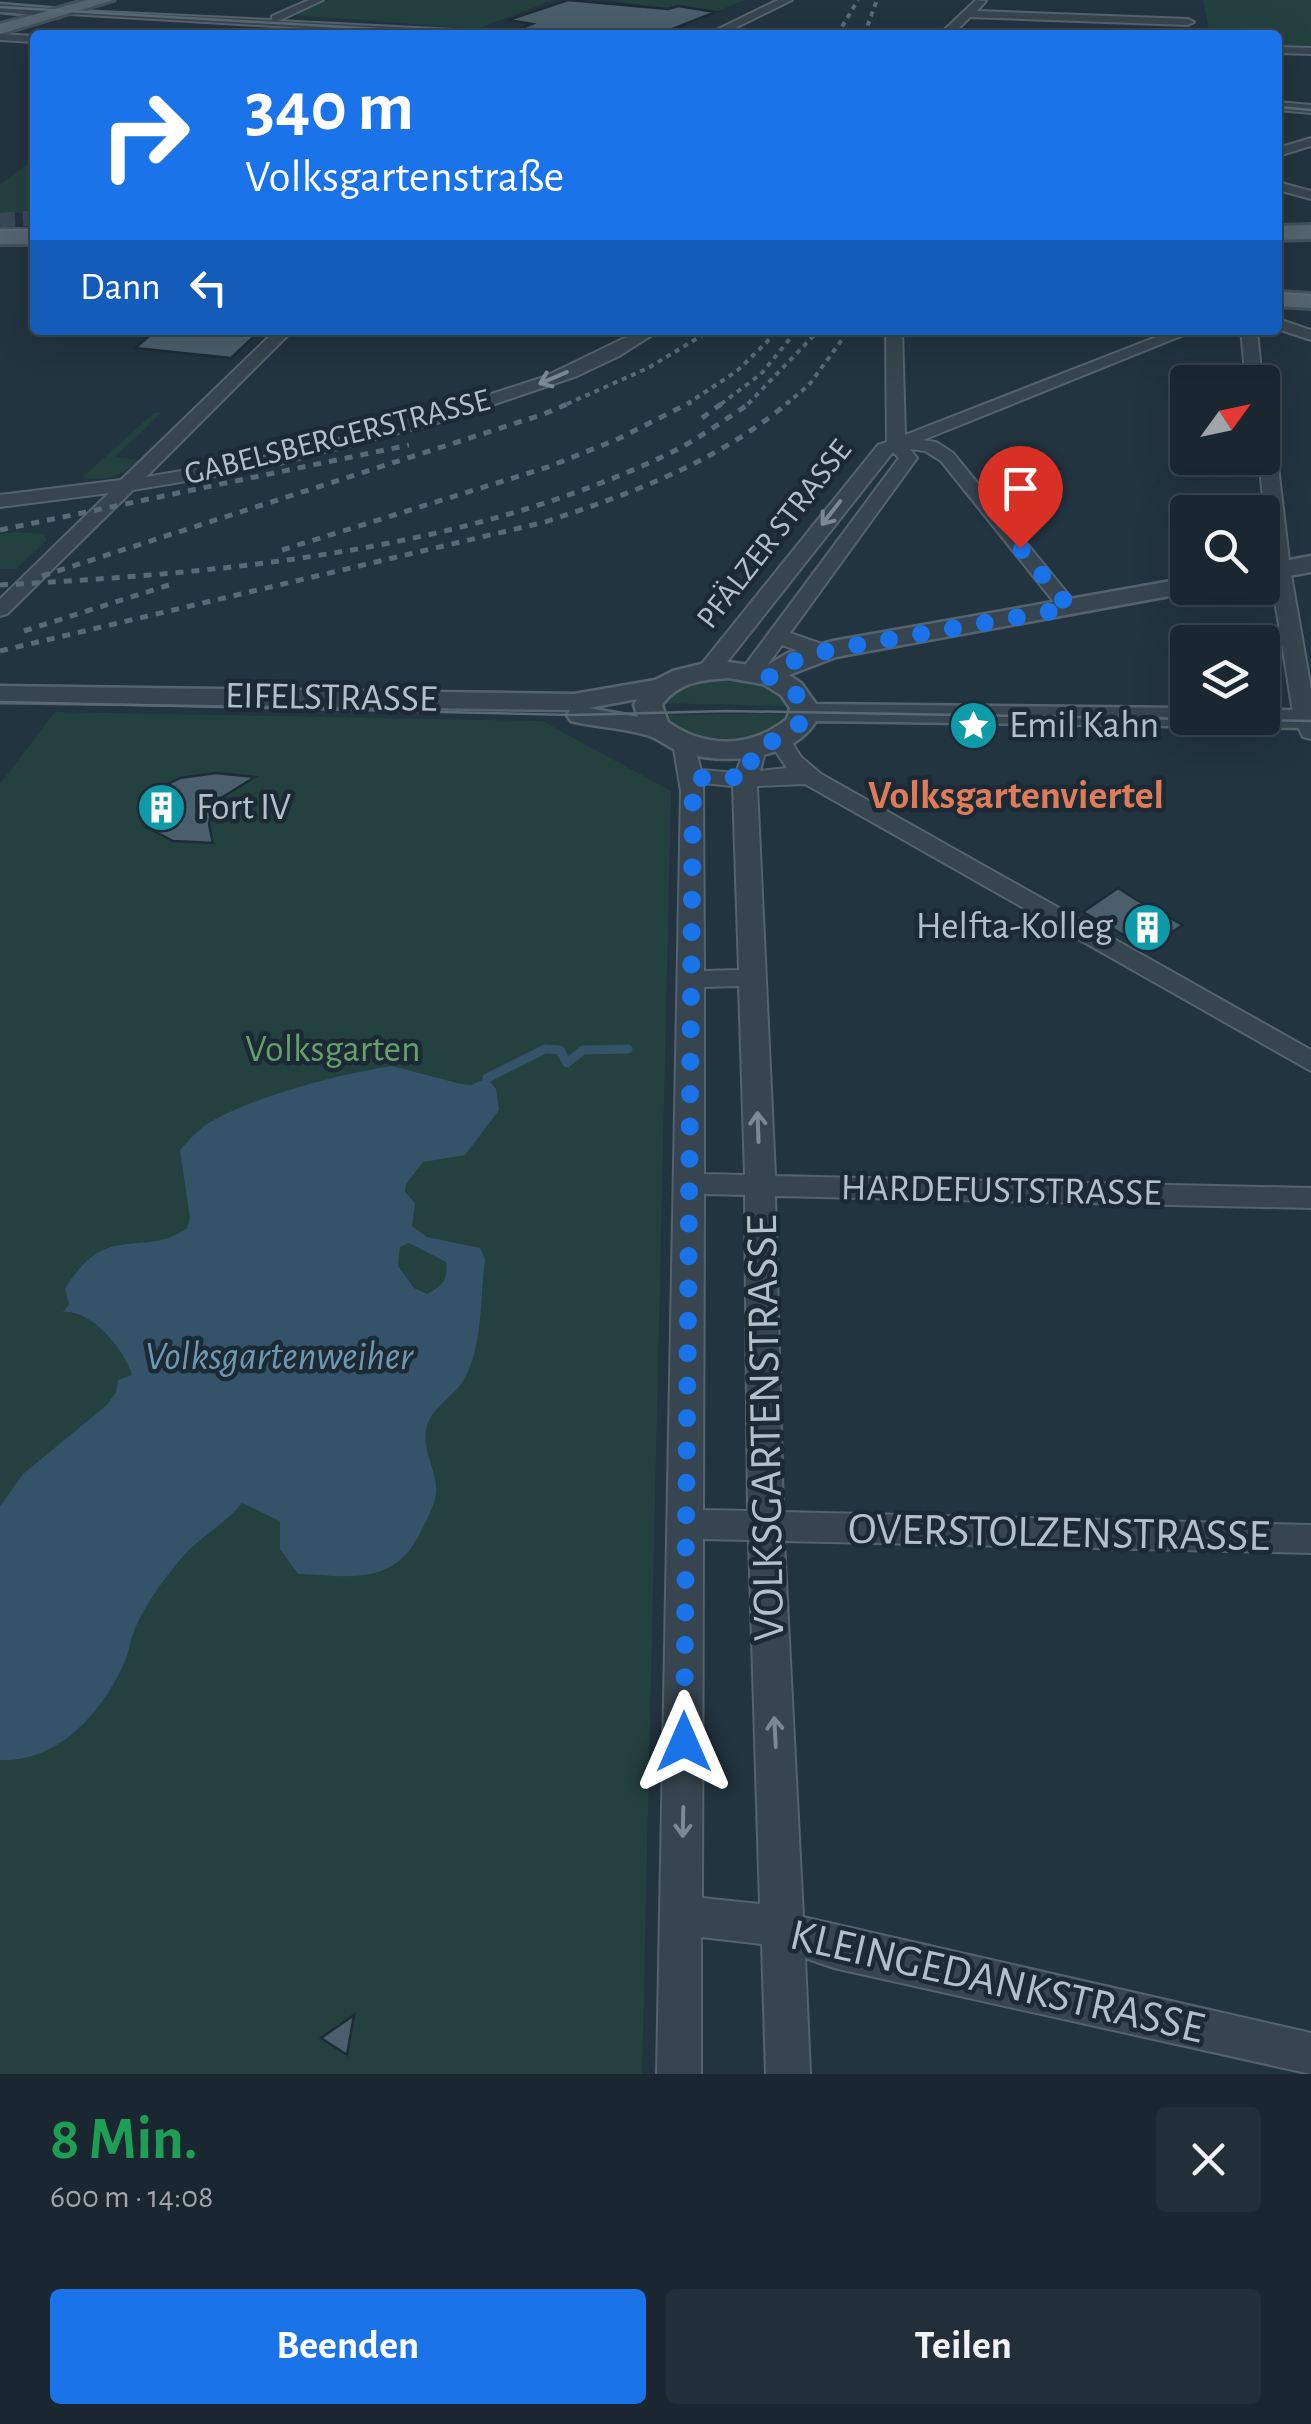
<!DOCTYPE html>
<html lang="de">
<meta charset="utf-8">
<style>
body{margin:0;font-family:"Alegreya Sans",sans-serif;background:#232f38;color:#f1f3f6;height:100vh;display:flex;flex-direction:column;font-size:38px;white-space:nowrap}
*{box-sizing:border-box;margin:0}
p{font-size:32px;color:#9fa5ab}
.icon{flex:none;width:55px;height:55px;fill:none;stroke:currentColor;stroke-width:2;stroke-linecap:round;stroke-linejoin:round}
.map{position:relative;height:2074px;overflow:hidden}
.sheet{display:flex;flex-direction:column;background:#1a2730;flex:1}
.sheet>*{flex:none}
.banner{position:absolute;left:30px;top:30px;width:1252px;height:305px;border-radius:10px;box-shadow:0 10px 40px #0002,0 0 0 2px #38444c;background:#1a73e8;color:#fff;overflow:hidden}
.needle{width:65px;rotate:57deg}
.controls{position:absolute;left:1170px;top:365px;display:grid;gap:20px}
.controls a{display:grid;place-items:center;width:110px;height:110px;border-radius:10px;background:#1a2730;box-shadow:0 10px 40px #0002,0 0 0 2px #38444c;font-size:50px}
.pin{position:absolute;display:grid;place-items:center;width:85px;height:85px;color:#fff;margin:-102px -42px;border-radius:50% 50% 50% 0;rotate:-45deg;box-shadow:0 0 10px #0007}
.pin .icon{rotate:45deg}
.me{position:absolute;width:110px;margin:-55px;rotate:0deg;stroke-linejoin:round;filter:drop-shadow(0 0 8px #0008)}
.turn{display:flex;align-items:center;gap:35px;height:210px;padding:0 50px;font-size:45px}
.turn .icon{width:130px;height:130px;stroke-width:2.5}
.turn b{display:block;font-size:70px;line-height:85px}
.then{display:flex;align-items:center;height:95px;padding:0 50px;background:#0003;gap:20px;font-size:38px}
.round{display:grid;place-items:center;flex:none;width:105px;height:105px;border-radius:10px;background:#232f38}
.headline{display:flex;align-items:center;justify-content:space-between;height:170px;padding:0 50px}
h1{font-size:60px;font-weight:700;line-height:75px;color:#1e9e55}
.cta{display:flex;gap:20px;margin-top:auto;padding:20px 50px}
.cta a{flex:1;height:115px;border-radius:10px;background:#1a73e8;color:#fff;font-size:40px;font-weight:700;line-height:115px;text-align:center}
.cta a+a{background:#232f38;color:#f1f3f6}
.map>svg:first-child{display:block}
.green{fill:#24413f}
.water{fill:#345368;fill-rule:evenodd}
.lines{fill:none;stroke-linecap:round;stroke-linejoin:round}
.stream{stroke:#345368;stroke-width:9}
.building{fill:#4a5e6b;stroke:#1d2c36;stroke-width:2.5}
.minor-tunnel{stroke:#384955;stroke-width:15;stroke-dasharray:15 8;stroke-linecap:butt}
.minor-casing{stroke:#54636d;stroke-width:4}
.tertiary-casing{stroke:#54636d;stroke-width:5}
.primary-casing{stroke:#42515b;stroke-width:6}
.minor{fill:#36454f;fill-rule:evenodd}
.tertiary{fill:#36454f;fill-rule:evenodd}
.primary{fill:#546570;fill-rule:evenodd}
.tram{stroke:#586a77;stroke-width:2.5}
.rail-far1{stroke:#586a77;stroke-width:4;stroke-dasharray:5 5;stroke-linecap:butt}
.rail{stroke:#586a77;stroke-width:5;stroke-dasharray:8 8;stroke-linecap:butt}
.oneway{stroke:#7a8993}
.route{stroke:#1a73e8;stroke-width:18;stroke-dasharray:0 32.4}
.labels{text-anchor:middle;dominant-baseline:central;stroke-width:9;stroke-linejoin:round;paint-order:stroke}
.far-street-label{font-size:32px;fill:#b2c0ca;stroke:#1b2a34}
.street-label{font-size:38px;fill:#b2c0ca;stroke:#1b2a34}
.poi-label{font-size:38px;fill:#b2c0ca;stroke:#1b2a34;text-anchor:start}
.park-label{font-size:38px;fill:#679e6a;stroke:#1b2a34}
.neighbourhood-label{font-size:40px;font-weight:bold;fill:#de7c5a;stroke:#1b2a34}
.water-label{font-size:40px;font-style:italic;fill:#7097b0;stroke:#1b2a34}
.near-street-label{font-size:45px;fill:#b2c0ca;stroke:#1b2a34}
</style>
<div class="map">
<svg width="1311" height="2074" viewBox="0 0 1311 2074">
<rect width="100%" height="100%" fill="#223440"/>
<path class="green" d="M 329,0 L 553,0 L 477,29 L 293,15 Z
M 611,0 L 745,0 L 670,29 L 665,10 Z
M 1203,0 L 1311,0 L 1311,47 L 1278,45 L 1278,35 L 1210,35 Z
M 35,158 L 35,214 L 0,212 L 0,185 Z
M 155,412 L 161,413 L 115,457 L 138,460 C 124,475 104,483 83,477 Z
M 15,532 L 43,534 L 47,540 L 16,569 L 0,569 L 0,534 Z
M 726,676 C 750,680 776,682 788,706 L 657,703 L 679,684 Z
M 55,712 L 542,721 L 671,791 L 642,2074 L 0,2074 L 0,784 Z
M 657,715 L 770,714 L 788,715 C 771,745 713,751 683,736 C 674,731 665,721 657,715 Z"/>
<path class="water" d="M 392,1066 L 461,1084 L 471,1085 L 487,1078 L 496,1089 L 499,1110 L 465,1155 L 423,1162 L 406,1184 L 405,1192 L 415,1203 L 412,1226 L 427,1237 L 480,1248 L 485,1259 C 480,1297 483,1344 465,1378 C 455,1396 433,1406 427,1426 C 420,1450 438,1470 436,1493 C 435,1504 427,1519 422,1529 C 396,1587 351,1576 298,1574 L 280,1549 L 280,1521 L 242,1503 C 225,1524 203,1535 185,1554 C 167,1574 144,1606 134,1631 C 130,1641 129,1652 125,1661 C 103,1711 59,1763 0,1760 L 0,1506 L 23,1474 L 107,1405 L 116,1392 L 118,1380 L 132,1375 C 125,1350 91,1309 63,1312 L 69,1304 L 65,1289 C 107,1219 143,1260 187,1228 L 190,1218 L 180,1150 C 191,1138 201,1126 216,1119 C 263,1094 340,1074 392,1066 ZM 409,1243 L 446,1262 C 448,1280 443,1286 427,1294 L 414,1288 L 398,1266 L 400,1247 Z"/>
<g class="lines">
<path class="stream" d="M 487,1078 L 545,1049 L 560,1050 L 567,1063 L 583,1050 L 628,1049"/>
</g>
<path class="building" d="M 568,0 L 668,9 L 678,6 L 716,12 L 657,35 L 505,35 L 532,24 L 508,20 Z
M 156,330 L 261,330 L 231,358 L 135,348 Z
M 216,773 L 255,777 L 213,803 L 209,824 L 213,843 L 173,841 L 146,827 L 142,809 L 155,790 L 180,778 Z
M 1118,888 L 1137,900 L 1183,925 L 1147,948 L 1083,912 Z
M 354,2015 L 347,2055 L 321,2038 Z"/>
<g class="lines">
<path class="minor-tunnel" d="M 0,220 L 35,218"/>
<defs>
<path id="minor" d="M 309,0 L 323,0 L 278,21 L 455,30 L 461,33 L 427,35 L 53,13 L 59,10 L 272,20 L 272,16 Z
M 778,0 L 792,0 L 721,35 L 706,35 Z
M 976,0 L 986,1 L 977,11 L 1188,19 L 1194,22 L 1188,25 L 970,17 L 952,35 L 939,35 Z
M 0,34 L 35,36 L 35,42 L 0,40 Z
M 1278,47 L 1311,48 L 1311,54 L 1278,53 Z
M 1278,102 L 1311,105 L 1311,113 L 1278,110 Z
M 1311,138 L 1311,146 L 1278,156 L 1278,148 Z
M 1278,182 L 1311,191 L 1311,199 L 1278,190 Z
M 1278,319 L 1311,330 L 1311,340 L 1278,329 Z
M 276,330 L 293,330 L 146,477 L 264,457 L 392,426 L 544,377 L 641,330 L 660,330 L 619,356 L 577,376 L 448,420 L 264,468 L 133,490 L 7,614 L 0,616 L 0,599 L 109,493 L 0,507 L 0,495 L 121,480 Z
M 886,330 L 902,330 L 905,435 L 1174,330 L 1196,330 L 923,440 L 936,442 L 953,453 L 1076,604 L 1079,608 L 1076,612 L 1062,612 L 941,461 L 925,451 L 910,449 L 917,458 L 790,633 L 830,647 L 833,652 L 830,657 L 814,657 L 782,645 L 759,677 L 743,677 L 740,672 L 899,458 L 893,452 L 716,676 L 700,676 L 697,671 L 700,666 L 878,445 L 887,442 Z
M 1241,330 L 1257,330 L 1262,382 L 1246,382 Z
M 1262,435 L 1268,436 L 1276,449 L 1290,569 L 1311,689 L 1311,739 L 1303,737 L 1294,719 L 1270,569 L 1259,458 L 1262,458 Z
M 779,733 L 787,735 L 801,757 L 821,774 L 1311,1050 L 1311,1071 L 805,784 L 757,786 L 775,1176 L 1311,1188 L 1311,1208 L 775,1196 L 783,1512 L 1311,1525 L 1311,1553 L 784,1541 L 803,1917 L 1311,2033 L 1311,2074 L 834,1968 L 805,1958 L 810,2074 L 766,2074 L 762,1944 L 701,1937 L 701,2074 L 657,2074 L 681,791 L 673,743 L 676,738 L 692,738 L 701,770 L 736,773 L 747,743 L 763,743 L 766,748 L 760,771 L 787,768 L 768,740 ZM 703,783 L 733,786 L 739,970 L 704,971 ZM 739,986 L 745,1175 L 704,1174 L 704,987 ZM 704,1194 L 745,1195 L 748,1511 L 703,1510 ZM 703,1539 L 749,1540 L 760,1904 L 702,1898 Z"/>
<path id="tertiary" d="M 0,4 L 59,9 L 66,13 L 59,17 L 0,12 Z
M 1311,556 L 1311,572 L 1262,581 L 1262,565 Z
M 1188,578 L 1188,588 L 1200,588 L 1197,591 L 836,657 L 789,675 L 801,683 L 816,704 L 1188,708 L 1188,718 L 1262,718 L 1262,710 L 1311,710 L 1311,728 L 816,721 C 791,762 722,765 681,752 C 669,748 659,739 647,735 C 622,728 596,727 571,721 L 567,715 L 570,710 L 0,702 L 0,686 L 574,694 L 655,680 L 673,671 L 705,663 L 728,662 L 764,667 L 788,653 L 833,641 ZM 728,678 L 763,684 L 781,695 L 790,708 L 787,719 C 751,748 706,749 668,722 L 662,705 C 678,682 702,680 728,678 ZM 637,699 L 634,705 L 638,717 L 589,708 Z"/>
<path id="primary" d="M 87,0 L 114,0 L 0,34 L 0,24 Z
M 1311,225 L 1311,239 L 1278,240 L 1278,226 Z
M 0,230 L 35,230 L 35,244 L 0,244 Z
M 1278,292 L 1311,294 L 1311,308 L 1278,306 Z"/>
</defs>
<use href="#minor" class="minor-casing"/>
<use href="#tertiary" class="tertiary-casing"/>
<use href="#primary" class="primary-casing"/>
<use href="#minor" class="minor"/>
<use href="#tertiary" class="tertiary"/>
<use href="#primary" class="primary"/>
<path class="tram" d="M 0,7 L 481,35
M 1278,107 L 1311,110
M 0,230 L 35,230
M 1278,293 L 1311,295
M 0,702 L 572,715 L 727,711 L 1311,721"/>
<path class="rail-far1" d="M 837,35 L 858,0
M 864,35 L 877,0
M 567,404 L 648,368 L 711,330
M 687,404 L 737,371 L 779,330
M 721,404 L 761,374 L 797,330
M 748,404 L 819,330
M 786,404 L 809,385 L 849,330"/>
<path class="rail" d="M 702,418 L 724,402
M 0,530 L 409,445
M 282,550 L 548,467 L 618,439 L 691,402
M 42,576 L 544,414 L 572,402
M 0,585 C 224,573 463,552 668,454 C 698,440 725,419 752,402
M 24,631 L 172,584
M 0,651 L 545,522 C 633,493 717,462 789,402"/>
</g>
<defs><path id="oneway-shaft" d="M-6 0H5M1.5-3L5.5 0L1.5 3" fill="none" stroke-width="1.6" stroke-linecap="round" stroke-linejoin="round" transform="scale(2.5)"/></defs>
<g class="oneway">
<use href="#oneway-shaft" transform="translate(553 378) rotate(157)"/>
<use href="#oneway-shaft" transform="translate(831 513) rotate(128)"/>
<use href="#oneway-shaft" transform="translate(758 1127) rotate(-92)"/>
<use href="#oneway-shaft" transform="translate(775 1732) rotate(-93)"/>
<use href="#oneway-shaft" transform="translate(683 1822) rotate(91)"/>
</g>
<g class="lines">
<path class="route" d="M 684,1742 L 693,779 L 727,775 L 745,781 L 755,748 L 788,735 L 801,722 L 802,701 L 793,691 L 768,676 L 798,659 L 834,649 L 1070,608 L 1020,548"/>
</g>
<defs>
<symbol id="sight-disc" viewBox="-11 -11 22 22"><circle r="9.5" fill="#0f9aa8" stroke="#1b2a34"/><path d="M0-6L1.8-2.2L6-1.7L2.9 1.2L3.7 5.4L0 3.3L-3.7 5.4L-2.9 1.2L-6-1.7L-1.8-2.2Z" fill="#fff"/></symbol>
<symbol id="building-disc" viewBox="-11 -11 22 22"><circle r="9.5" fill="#0f9aa8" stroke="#1b2a34"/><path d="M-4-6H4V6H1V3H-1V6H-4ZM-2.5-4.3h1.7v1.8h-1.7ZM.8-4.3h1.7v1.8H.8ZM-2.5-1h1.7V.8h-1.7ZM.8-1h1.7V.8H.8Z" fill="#fff"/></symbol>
</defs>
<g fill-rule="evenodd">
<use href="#sight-disc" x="946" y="698" width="55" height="55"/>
<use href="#building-disc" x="134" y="780" width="55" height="55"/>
<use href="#building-disc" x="1120" y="900" width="55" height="55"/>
</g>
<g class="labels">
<g class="far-street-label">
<text transform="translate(337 437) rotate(-14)">GABELSBERGERSTRASSE</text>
<text transform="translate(774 534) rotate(-52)">PFÄLZER STRASSE</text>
</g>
<g class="street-label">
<text transform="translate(331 698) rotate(1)">EIFELSTRASSE</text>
<text transform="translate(1001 1191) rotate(1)">HARDEFUSTSTRASSE</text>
</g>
<g class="poi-label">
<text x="1009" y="726">Emil Kahn</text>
<text x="196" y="808">Fort IV</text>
<text x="1113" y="927" text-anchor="end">Helfta-Kolleg</text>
</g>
<g class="park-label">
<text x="333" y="1050">Volksgarten</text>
</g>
<g class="neighbourhood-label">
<text x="1016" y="796">Volksgartenviertel</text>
</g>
<g class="water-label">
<text x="279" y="1357">Volksgartenweiher</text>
</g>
<g class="near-street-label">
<text transform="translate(766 1428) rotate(-91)">VOLKSGARTENSTRASSE</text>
<text transform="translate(1059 1533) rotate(1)">OVERSTOLZENSTRASSE</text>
<text transform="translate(997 1982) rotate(13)">KLEINGEDANKSTRASSE</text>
</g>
</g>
</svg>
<div class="controls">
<a><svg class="needle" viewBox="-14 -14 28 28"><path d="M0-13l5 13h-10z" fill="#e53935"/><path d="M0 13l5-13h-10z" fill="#9fa5ab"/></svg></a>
<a><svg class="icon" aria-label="search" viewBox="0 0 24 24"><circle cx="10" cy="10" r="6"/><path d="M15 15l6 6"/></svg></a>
<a><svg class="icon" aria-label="layers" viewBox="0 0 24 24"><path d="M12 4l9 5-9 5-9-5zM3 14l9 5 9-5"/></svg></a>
</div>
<div class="pin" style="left:1020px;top:548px;background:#d93025"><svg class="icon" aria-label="arrive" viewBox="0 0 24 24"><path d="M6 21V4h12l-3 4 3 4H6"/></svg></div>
<svg class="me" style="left:684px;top:1742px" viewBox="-20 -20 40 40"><path d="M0-17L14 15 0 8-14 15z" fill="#1a73e8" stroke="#fff" stroke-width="4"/></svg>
<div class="banner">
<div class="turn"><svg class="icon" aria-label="right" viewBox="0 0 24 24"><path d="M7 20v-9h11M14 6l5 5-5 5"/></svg><div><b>340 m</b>Volksgartenstraße</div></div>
<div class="then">Dann<svg class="icon" aria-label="left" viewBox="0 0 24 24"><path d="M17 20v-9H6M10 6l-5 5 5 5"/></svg></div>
</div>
</div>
<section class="sheet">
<div class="headline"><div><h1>8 Min.</h1><p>600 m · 14:08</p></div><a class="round"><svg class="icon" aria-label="close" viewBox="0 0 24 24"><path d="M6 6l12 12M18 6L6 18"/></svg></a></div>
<div class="cta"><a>Beenden</a><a>Teilen</a></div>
</section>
